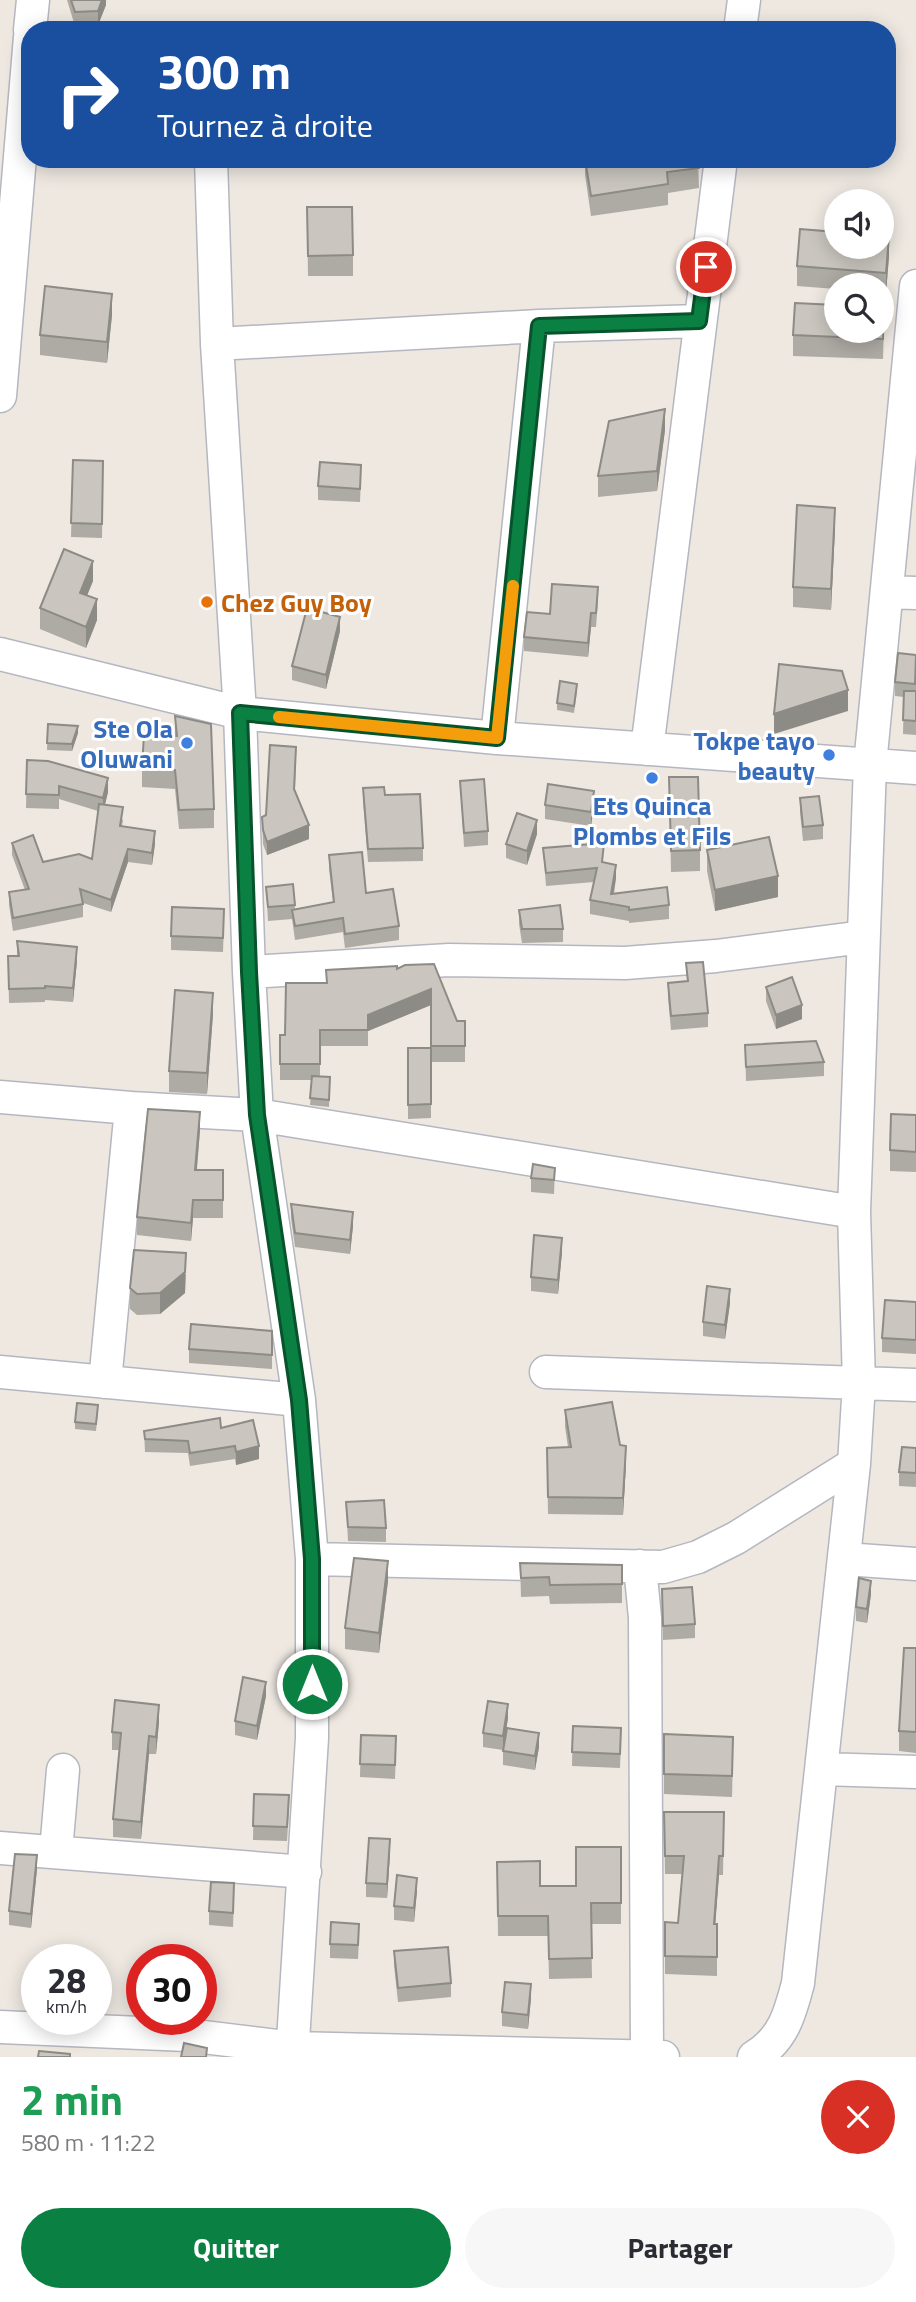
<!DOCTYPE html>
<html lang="fr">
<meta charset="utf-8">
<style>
body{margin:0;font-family:"Titillium Web",sans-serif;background:#f7f7f7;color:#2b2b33;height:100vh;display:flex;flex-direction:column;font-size:26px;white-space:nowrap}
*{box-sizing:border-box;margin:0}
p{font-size:23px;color:#7c7c81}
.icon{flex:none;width:38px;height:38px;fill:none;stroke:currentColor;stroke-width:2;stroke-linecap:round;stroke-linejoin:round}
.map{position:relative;height:2057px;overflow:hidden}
.side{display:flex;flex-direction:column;background:#fff;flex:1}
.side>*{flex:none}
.hud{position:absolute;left:21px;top:21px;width:875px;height:147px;border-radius:28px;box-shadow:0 4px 18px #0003;background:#1a4fa0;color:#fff;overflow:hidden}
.tools{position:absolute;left:824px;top:189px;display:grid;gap:14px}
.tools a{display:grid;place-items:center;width:70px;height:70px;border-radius:50%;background:#fff;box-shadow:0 4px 18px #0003;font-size:35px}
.speed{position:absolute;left:21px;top:1944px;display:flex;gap:14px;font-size:35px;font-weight:700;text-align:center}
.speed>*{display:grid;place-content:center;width:91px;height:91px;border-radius:50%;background:#fff;box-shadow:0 4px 18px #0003;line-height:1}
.speed small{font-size:18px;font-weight:400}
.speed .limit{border:10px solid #d22;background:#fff;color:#111}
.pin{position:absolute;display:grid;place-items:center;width:60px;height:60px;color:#fff;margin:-30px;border:4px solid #fff;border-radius:50%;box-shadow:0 2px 7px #0007}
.me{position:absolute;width:77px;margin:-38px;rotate:0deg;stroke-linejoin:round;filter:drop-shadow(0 0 5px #0008)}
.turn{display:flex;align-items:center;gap:24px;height:147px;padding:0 21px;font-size:32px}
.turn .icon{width:91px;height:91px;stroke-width:2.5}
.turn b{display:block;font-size:49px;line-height:60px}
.round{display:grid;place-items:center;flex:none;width:74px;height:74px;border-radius:37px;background:#f7f7f7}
.summary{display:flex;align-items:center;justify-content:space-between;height:119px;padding:0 21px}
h1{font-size:42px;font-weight:700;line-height:52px;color:#1e9e55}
.button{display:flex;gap:14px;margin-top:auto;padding:14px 21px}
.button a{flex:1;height:80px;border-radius:42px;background:#0b8043;color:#fff;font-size:28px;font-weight:700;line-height:80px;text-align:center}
.button a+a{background:#f7f7f7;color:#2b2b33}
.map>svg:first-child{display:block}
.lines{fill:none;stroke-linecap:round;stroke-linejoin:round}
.minor-casing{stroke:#b4b7c0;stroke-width:35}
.minor{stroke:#fff;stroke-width:32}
.wall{fill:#aeaaa4}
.shaded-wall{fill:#8d8b86}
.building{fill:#cac6bf;stroke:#8d8b86;stroke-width:2}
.route-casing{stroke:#07532c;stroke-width:18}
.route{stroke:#0b8043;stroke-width:12}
.slow{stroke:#f59e0b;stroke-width:12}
.food-dot{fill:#e8710a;stroke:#fff;stroke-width:2.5}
.shop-dot{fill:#3f7fe0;stroke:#fff;stroke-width:2.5}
.labels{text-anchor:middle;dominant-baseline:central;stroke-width:6;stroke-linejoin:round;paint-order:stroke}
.food-label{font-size:26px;font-weight:bold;fill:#c56008;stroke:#fff;text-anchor:start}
.shop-label{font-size:26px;font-weight:bold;fill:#366cbe;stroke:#fff;text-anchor:end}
</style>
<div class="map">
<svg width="916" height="2057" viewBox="0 0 916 2057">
<rect width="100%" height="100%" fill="#eee8e1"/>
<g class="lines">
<defs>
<path id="minor" d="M 30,30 L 33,0
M 740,30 L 744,0
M 211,159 L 217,344 L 240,713 L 249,972 L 257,1115 L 299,1400 L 312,1559 L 312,1738 L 292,2057
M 217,344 L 539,326 L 699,321
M 0,396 L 30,37
M 887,592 L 916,593
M 0,654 L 240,713 L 497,738 L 916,768
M 497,738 L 539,326
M 647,749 L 721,159
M 249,972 L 449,960 L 625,963 L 716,956 L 863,937
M 0,1097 L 131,1108 L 257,1115 L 854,1212
M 0,1372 L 299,1400
M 546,1372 L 916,1385
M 105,1382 L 131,1108
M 312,1559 L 663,1567 L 698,1557 L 736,1538 L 854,1464
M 845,1559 L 916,1564
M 640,1566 L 645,1618 L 647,2057
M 822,1769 L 916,1772
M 0,1848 L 305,1872
M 56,1851 L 63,1770
M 0,2027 L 187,2035 L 293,2048 L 663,2057
M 754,2057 C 783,2040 790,2014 798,1983 L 854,1464 L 859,1383 L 854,1212 L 870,765 L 916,286"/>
</defs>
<use href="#minor" class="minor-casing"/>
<use href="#minor" class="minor"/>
</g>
<path class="wall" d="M 67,0 L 106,0 L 106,5 L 98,25 L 75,26 Z
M 585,159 L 698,159 L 699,188 L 668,193 L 668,205 L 591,216 L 585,175 Z
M 307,207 L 353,255 L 353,276 L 308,276 Z
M 889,256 L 886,293 L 882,293 L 882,285 L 836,285 L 836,289 L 797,286 L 797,266 Z
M 112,315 L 107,363 L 40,355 L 40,335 Z
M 884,327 L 883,359 L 793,356 L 793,335 Z
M 665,430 L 657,491 L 598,497 L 598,476 Z
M 73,460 L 103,461 L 102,538 L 71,537 Z
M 361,478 L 360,502 L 318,500 L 318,486 Z
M 835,528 L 831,610 L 793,607 L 793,587 Z
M 93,581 L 87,595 L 97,620 L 86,648 L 40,629 L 40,608 Z
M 598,601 L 596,627 L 591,627 L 588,657 L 524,651 L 524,637 L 550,614 Z
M 340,631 L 326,689 L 292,680 L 292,666 Z
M 916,655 L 916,735 L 903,734 L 904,697 L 895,696 L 895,682 Z
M 577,691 L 574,713 L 557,710 L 557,703 Z
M 175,716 L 214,809 L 214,828 L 179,829 L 175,789 L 142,787 L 142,768 L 175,736 Z
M 48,724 L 78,733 L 72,751 L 47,750 Z
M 27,760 L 108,792 L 105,805 L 123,820 L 122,826 L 155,844 L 152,865 L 128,862 L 111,912 L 83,903 L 83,917 L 13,931 L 9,905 L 9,892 L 25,890 L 12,855 L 12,843 L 43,862 L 92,859 L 98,811 L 59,799 L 59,809 L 26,808 Z
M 296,761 L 295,790 L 309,839 L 267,855 L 263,844 L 262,817 L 266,815 Z
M 669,777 L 700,850 L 700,871 L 671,872 Z
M 460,781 L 488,831 L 488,845 L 464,847 Z
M 363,788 L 385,795 L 423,848 L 423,861 L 368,862 L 363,801 Z
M 800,798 L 823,825 L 823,839 L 803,841 L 800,812 Z
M 545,805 L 594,805 L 591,826 L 545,819 Z
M 537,834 L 527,865 L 506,858 L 506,844 Z
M 543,848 L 603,862 L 616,878 L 614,894 L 669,905 L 669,919 L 629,923 L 629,921 L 590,914 L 590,900 L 594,882 L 546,886 Z
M 707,850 L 778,897 L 715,911 L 707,871 Z
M 329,855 L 399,926 L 399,940 L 345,948 L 343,932 L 295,940 L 292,919 L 268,921 L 266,887 L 293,884 L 295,909 L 333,902 L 329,869 Z
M 519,910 L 563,929 L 563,942 L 522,943 L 519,924 Z
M 224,923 L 223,952 L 171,950 L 171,936 Z
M 17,941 L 77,961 L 73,1002 L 45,1000 L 45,1002 L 9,1003 L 8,956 L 17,956 Z
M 686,963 L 708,1013 L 708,1027 L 671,1030 L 668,997 L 668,983 L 687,981 Z
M 397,969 L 457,1021 L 465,1021 L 465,1062 L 431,1062 L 431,1118 L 408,1119 L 408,1062 L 431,1048 L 431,1005 L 368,1031 L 368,1046 L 320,1046 L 320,1077 L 330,1084 L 329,1107 L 310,1105 L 312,1080 L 280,1080 L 280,1035 L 285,1035 L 326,983 L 326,970 Z
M 766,987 L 802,1019 L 776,1029 L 766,1001 Z
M 213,1014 L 207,1094 L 169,1092 L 169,1071 Z
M 745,1045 L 824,1062 L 824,1076 L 746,1081 Z
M 916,1115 L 916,1172 L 890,1171 L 890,1150 Z
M 200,1130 L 197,1170 L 223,1170 L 223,1218 L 193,1218 L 191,1241 L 137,1235 L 137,1217 Z
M 555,1168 L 554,1194 L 531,1192 L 531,1178 Z
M 291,1204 L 353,1226 L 350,1254 L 295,1247 L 291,1218 Z
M 562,1252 L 558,1294 L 531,1291 L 531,1277 Z
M 186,1274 L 185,1293 L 160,1314 L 137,1315 L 130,1309 L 130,1288 Z
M 916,1302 L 916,1354 L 882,1352 L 882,1338 Z
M 730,1303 L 725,1339 L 703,1336 L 703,1322 Z
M 272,1331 L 272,1369 L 189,1363 L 189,1349 Z
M 565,1410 L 620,1445 L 626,1463 L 623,1515 L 548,1514 L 547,1448 L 568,1447 L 565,1427 Z
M 98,1412 L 96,1431 L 75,1429 L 75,1422 Z
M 221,1428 L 259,1459 L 236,1465 L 235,1459 L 190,1466 L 188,1453 L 145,1452 L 144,1431 Z
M 916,1448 L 916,1487 L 899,1486 L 899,1472 Z
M 346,1502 L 386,1528 L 386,1542 L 348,1541 Z
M 520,1563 L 622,1565 L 622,1603 L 550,1604 L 549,1596 L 521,1597 Z
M 388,1581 L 379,1653 L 345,1649 L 345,1628 Z
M 662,1589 L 695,1624 L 695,1638 L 663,1640 Z
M 871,1594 L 867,1623 L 856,1621 L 856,1607 Z
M 916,1648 L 916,1753 L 899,1751 L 899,1731 Z
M 266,1696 L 257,1740 L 235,1735 L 235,1721 Z
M 508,1718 L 503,1750 L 483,1747 L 483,1733 Z
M 159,1722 L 156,1754 L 149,1754 L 141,1839 L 113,1837 L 113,1819 L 120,1750 L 112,1750 L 112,1732 Z
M 573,1726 L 621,1742 L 620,1768 L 572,1766 Z
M 664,1734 L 733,1758 L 732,1797 L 664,1794 Z
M 361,1735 L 396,1750 L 395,1779 L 360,1777 Z
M 539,1747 L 535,1770 L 503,1765 L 503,1751 Z
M 254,1794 L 289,1809 L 287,1841 L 253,1840 Z
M 664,1812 L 724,1812 L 723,1875 L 719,1875 L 715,1924 L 717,1924 L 717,1976 L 665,1974 L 665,1922 L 678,1923 L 682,1874 L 665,1874 Z
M 621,1847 L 621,1924 L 591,1924 L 592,1978 L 549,1979 L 548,1936 L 498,1936 L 497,1862 L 540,1886 L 576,1886 Z
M 390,1853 L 387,1898 L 366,1897 L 366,1883 Z
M 37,1869 L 31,1928 L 9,1925 L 9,1911 Z
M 417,1891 L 414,1922 L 394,1920 L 394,1906 Z
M 234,1897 L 233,1927 L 209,1925 L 209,1911 Z
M 359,1938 L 358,1959 L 330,1958 L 330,1944 Z
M 394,1951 L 451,1983 L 451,1997 L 398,2002 L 394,1965 Z
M 531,1998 L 528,2029 L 502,2026 L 502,2012 Z"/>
<path class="shaded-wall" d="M 102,0 L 106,0 L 106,5 L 98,25 L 98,11 Z
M 889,236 L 889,256 L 886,293 L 886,273 Z
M 112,294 L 112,315 L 107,363 L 107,342 Z
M 665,409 L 665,430 L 657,491 L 657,471 Z
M 835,508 L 835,528 L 831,610 L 831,589 Z
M 93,561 L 93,581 L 80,613 L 80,593 Z
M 97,599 L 97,620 L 86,648 L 86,627 Z
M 591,613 L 591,627 L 588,657 L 588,643 Z
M 340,617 L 340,631 L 326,689 L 326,675 Z
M 848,690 L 848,711 L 774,734 L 774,714 Z
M 78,726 L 78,733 L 72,751 L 72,744 Z
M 108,778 L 108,792 L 103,812 L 103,798 Z
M 594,791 L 594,805 L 591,826 L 591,812 Z
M 537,820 L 537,834 L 527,865 L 527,851 Z
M 309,825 L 309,839 L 267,855 L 267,842 Z
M 155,831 L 155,844 L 152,865 L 152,853 Z
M 128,849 L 128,862 L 111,912 L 111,900 Z
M 616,865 L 616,878 L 611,907 L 611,894 Z
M 778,876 L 778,897 L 715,911 L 715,890 Z
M 77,947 L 77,961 L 73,1002 L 73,988 Z
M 431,989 L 431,1005 L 368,1031 L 368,1015 Z
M 213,993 L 213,1014 L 207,1094 L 207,1073 Z
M 802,1005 L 802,1019 L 776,1029 L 776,1015 Z
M 200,1112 L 200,1130 L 195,1188 L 195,1170 Z
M 193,1200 L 193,1218 L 191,1241 L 191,1223 Z
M 353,1212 L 353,1226 L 350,1254 L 350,1240 Z
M 562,1238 L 562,1252 L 558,1294 L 558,1280 Z
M 186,1253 L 185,1293 L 160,1314 L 160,1293 Z
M 730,1289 L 730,1303 L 725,1339 L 725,1325 Z
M 259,1446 L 259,1459 L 236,1465 L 236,1452 Z
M 626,1446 L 626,1463 L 623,1515 L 623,1498 Z
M 388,1561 L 388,1581 L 379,1653 L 379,1633 Z
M 871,1581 L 871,1594 L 867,1623 L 867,1609 Z
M 266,1682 L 266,1696 L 257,1740 L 257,1726 Z
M 508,1704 L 508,1718 L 503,1750 L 503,1736 Z
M 159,1705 L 159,1722 L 156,1754 L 156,1737 Z
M 539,1733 L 539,1747 L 535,1770 L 535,1756 Z
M 149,1736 L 149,1754 L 141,1839 L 141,1822 Z
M 390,1839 L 390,1853 L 387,1898 L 387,1884 Z
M 37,1855 L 37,1869 L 31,1928 L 31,1914 Z
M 719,1856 L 719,1875 L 714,1942 L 714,1924 Z
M 417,1878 L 417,1891 L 414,1922 L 414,1908 Z
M 531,1984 L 531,1998 L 528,2029 L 528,2015 Z"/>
<path class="building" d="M 71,0 L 102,0 L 98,11 L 75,12 Z
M 585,159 L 698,159 L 699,168 L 667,172 L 668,184 L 591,196 Z
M 307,207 L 352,207 L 353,255 L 308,256 Z
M 800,229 L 836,232 L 836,247 L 882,247 L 882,235 L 889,236 L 886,273 L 797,266 Z
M 45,286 L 112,294 L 107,342 L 40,335 Z
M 795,303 L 836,305 L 836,331 L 882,331 L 882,307 L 884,307 L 883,339 L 793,335 Z
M 665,409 L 657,471 L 598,476 L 609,421 Z
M 73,460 L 103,461 L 102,524 L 71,523 Z
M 320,462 L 361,465 L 360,489 L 318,486 Z
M 797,505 L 835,508 L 831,589 L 793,587 Z
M 64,549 L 93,561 L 80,593 L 97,599 L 86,627 L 40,608 Z
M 552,584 L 598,587 L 596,613 L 591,613 L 588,643 L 524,637 L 527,612 L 550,614 Z
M 307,608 L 340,617 L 326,675 L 292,666 Z
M 898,653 L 916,655 L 915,684 L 895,682 Z
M 779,664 L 842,671 L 848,690 L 774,714 Z
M 560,681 L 577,684 L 574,706 L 557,703 Z
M 904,691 L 916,691 L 916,721 L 903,720 Z
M 175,716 L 211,724 L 214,809 L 179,810 L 175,770 L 142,768 L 144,734 L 177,736 Z
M 48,724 L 78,726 L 72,744 L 47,743 Z
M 270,745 L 296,747 L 294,789 L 309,825 L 267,842 L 263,830 L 262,817 L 266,815 Z
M 27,760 L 48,761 L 108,778 L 103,798 L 59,786 L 59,795 L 26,794 Z
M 669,777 L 698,777 L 700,850 L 671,851 Z
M 484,779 L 488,831 L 464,833 L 460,781 Z
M 548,784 L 594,791 L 591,812 L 545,805 Z
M 384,787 L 385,795 L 420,794 L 423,848 L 368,849 L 363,788 Z
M 819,796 L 823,825 L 803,827 L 800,798 Z
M 99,804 L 123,807 L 120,826 L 155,831 L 152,853 L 128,849 L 111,900 L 80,889 L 83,904 L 13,918 L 9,892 L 29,889 L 12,843 L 33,835 L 43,862 L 79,854 L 92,859 Z
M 517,813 L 537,820 L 527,851 L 506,844 Z
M 769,837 L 778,876 L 715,890 L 707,850 Z
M 604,843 L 602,862 L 616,865 L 611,894 L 667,887 L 669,905 L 629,910 L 629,907 L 590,900 L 597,868 L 546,873 L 543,848 Z
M 362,852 L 366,893 L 393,889 L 399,926 L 345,934 L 343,918 L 295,926 L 292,910 L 334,902 L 329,855 Z
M 293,884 L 295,905 L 268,907 L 266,887 Z
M 560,905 L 563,929 L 522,929 L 519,910 Z
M 172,907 L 224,909 L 223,938 L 171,936 Z
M 17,941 L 77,947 L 73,988 L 45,986 L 45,988 L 9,989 L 8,956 L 19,956 Z
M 703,962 L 708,1013 L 671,1016 L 668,983 L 688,981 L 686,963 Z
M 434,964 L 457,1021 L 465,1021 L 465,1046 L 431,1046 L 431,989 L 368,1015 L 368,1030 L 320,1030 L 320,1064 L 280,1064 L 280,1035 L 285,1035 L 286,983 L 327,983 L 326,970 L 397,966 L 397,969 L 405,965 Z
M 792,977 L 802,1005 L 776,1015 L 766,987 Z
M 175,990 L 213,993 L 207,1073 L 169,1071 Z
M 816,1041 L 824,1062 L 746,1067 L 745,1045 Z
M 408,1048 L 431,1048 L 431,1104 L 408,1105 Z
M 312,1076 L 330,1077 L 329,1100 L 310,1098 Z
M 148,1109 L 200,1112 L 195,1170 L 223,1170 L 223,1200 L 193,1200 L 191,1223 L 137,1217 Z
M 891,1114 L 916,1115 L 916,1152 L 890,1150 Z
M 533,1164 L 555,1168 L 554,1180 L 531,1178 Z
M 291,1204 L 353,1212 L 350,1240 L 295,1233 Z
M 534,1235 L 562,1238 L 558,1280 L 531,1277 Z
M 134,1250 L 186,1253 L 185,1272 L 160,1293 L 137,1294 L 130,1288 Z
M 707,1286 L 730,1289 L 725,1325 L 703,1322 Z
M 885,1300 L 916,1302 L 916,1340 L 882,1338 Z
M 191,1324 L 272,1331 L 272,1355 L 189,1349 Z
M 612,1402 L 620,1445 L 626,1446 L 623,1498 L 548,1497 L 547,1448 L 571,1447 L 565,1410 Z
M 77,1403 L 98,1405 L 96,1424 L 75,1422 Z
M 220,1418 L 221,1428 L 253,1420 L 259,1446 L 236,1452 L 235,1446 L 190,1453 L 188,1441 L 145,1439 L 144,1431 Z
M 902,1447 L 916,1448 L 916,1473 L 899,1472 Z
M 384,1500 L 386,1528 L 348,1527 L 346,1502 Z
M 354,1558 L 388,1561 L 379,1633 L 345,1628 Z
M 520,1563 L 622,1565 L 622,1584 L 550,1585 L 549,1577 L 521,1578 Z
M 859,1578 L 871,1581 L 867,1609 L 856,1607 Z
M 692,1587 L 695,1624 L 663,1626 L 662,1589 Z
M 904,1648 L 916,1648 L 916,1732 L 899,1731 Z
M 243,1677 L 266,1682 L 257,1726 L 235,1721 Z
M 115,1700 L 159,1705 L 156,1737 L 149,1736 L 141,1822 L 113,1819 L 121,1733 L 112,1732 Z
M 488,1701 L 508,1704 L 503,1736 L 483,1733 Z
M 573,1726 L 621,1728 L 620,1754 L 572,1752 Z
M 507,1728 L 539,1733 L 535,1756 L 503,1751 Z
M 664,1734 L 733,1737 L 732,1776 L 664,1774 Z
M 361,1735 L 396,1736 L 395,1765 L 360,1764 Z
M 254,1794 L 289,1795 L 287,1827 L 253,1826 Z
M 664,1812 L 724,1812 L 723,1856 L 719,1856 L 714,1924 L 717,1924 L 717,1957 L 665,1956 L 665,1922 L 678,1923 L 684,1856 L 665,1856 Z
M 369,1838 L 390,1839 L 387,1884 L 366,1883 Z
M 576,1847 L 621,1847 L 621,1903 L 591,1903 L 592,1958 L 549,1959 L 548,1916 L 498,1916 L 497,1862 L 540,1861 L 540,1886 L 576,1886 Z
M 15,1854 L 37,1855 L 31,1914 L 9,1911 Z
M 397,1875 L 417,1878 L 414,1908 L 394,1906 Z
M 211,1882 L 234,1883 L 233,1913 L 209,1911 Z
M 331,1922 L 359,1924 L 358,1945 L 330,1944 Z
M 448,1947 L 451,1983 L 398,1988 L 394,1951 Z
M 505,1982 L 531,1984 L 528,2015 L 502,2012 Z
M 184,2043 L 207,2048 L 206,2057 L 181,2057 Z
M 39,2051 L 70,2054 L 70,2057 L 38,2057 Z"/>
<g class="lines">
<defs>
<path id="route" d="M 312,1684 L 312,1559 L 299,1400 L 257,1115 L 249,972 L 240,713 L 497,738 L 539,326 L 699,321 L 706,267"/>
</defs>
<use href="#route" class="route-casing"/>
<use href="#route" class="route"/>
<path class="slow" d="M 279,717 L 497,738 L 513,586"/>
</g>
<circle class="food-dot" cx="207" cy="602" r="7"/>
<g class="shop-dot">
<circle cx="187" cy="743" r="7"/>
<circle cx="829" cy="755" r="7"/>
<circle cx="652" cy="778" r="7"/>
</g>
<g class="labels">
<g class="food-label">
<text x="221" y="602">Chez Guy Boy</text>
</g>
<g class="shop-label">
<text x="173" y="728">Ste Ola<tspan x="173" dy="30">Oluwani</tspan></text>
<text x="815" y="740">Tokpe tayo<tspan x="815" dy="30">beauty</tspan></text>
<text x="652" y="805" text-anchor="middle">Ets Quinca<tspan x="652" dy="30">Plombs et Fils</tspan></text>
</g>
</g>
</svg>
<div class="tools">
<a><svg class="icon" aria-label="sound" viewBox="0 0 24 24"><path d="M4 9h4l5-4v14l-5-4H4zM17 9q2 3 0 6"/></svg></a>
<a><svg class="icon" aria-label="search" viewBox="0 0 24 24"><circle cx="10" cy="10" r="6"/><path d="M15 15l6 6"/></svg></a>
</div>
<div class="speed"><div>28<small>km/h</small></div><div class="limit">30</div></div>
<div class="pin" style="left:706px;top:267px;background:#d93025"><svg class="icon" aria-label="arrive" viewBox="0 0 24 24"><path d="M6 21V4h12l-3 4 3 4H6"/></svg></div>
<svg class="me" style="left:312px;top:1684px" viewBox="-20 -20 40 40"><circle r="17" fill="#0b8043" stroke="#fff" stroke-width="3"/><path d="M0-11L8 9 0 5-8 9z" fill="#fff"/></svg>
<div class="hud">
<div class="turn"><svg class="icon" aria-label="right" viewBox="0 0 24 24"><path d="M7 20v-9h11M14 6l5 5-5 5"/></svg><div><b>300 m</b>Tournez à droite</div></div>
</div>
</div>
<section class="side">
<div class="summary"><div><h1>2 min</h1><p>580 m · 11:22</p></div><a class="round" style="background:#d93025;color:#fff"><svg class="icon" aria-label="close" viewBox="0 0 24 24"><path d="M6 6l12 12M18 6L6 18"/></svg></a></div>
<div class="button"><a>Quitter</a><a>Partager</a></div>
</section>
